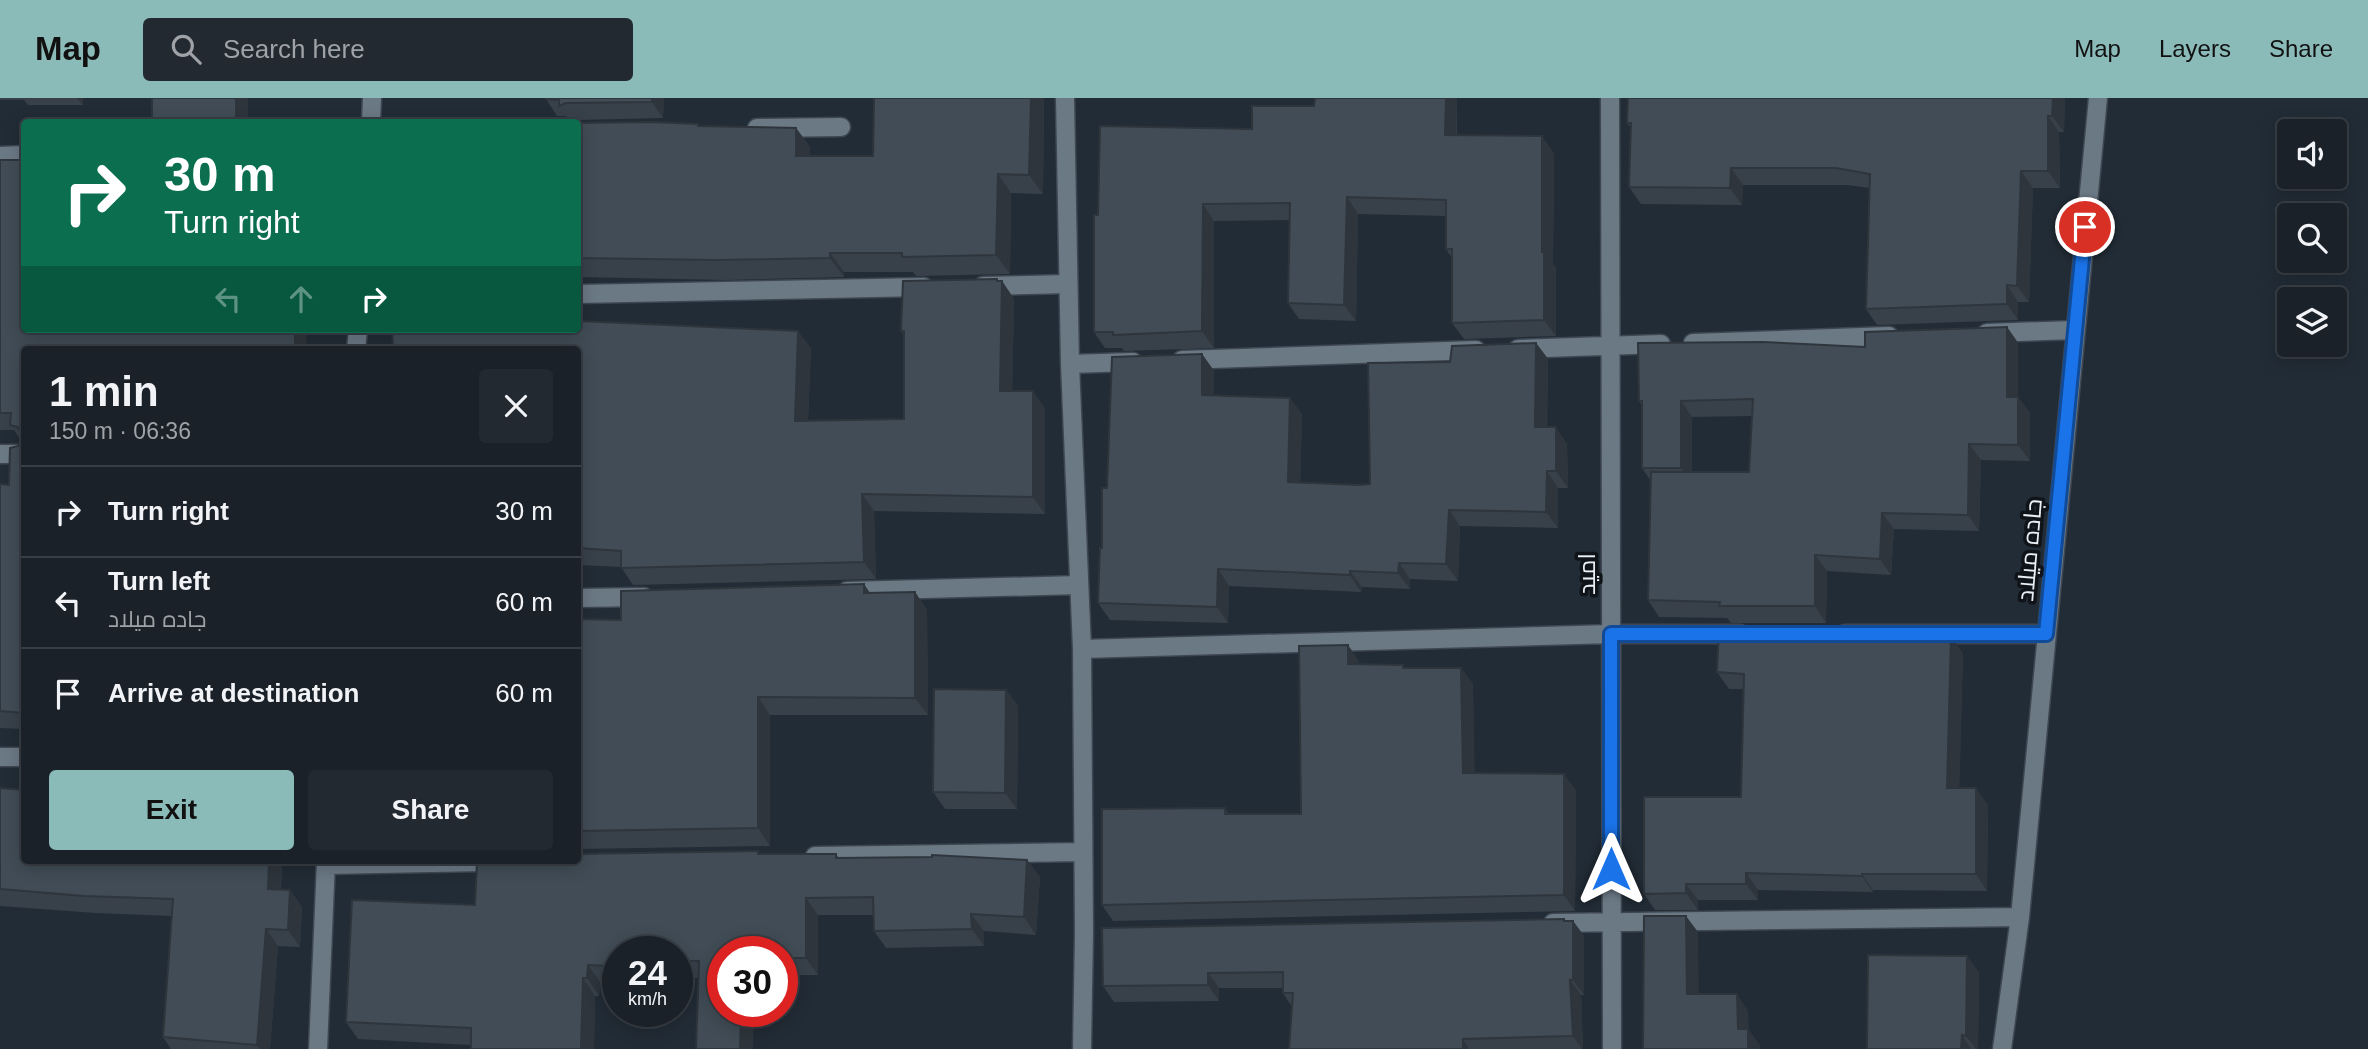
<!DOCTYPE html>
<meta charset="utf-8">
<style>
body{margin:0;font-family:Helvetica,Cairo,sans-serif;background:#232930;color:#f1f3f6;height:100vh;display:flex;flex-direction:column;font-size:26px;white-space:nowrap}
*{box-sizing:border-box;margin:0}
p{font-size:23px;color:#9fa3a8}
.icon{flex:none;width:38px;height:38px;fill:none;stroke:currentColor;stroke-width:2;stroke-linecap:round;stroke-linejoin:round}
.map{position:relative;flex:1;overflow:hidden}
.details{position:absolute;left:21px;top:248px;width:560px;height:518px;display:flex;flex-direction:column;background:#1a2128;border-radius:7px;box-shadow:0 4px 18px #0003,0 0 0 2px #383e45}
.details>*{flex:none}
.hud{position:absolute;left:21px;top:21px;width:560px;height:214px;border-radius:7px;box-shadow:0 4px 18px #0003,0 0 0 2px #383e45;background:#0b6e4f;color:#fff;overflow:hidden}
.controls{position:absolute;left:2277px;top:21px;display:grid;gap:14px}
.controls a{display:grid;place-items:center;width:70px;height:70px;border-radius:7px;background:#1a2128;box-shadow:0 4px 18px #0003,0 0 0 2px #383e45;font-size:35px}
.speed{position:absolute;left:602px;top:838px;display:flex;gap:14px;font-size:35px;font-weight:700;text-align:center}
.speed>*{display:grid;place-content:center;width:91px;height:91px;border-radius:50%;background:#1a2128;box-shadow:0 4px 18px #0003,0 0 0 2px #383e45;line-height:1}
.speed small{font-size:18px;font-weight:400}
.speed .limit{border:10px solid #d22;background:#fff;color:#111}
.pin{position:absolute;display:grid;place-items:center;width:60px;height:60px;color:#fff;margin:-30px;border:4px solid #fff;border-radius:50%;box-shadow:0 2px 7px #0007}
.me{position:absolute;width:77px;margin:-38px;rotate:0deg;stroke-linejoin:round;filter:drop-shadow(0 0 5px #0008)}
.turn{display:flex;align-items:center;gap:24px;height:147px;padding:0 28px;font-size:32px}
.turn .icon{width:91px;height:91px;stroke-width:2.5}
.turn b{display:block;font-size:49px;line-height:60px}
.lanes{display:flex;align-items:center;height:66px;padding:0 28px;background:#0003;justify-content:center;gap:35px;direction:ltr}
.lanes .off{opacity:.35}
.round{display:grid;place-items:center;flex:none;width:74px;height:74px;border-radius:7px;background:#232930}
.overview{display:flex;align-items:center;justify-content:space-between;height:119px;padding:0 28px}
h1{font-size:42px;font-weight:700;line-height:52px}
.primary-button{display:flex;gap:14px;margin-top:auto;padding:14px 28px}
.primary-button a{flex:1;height:80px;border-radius:7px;background:#8bbbb9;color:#111;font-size:28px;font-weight:700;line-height:80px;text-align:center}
.primary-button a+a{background:#232930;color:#f1f3f6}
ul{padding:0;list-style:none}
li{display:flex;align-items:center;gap:21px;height:91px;padding:0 28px;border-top:2px solid #383e45}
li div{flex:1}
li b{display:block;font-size:26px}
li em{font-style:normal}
header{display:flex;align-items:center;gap:42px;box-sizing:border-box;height:98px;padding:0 35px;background:#8bbbb9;color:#111}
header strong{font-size:33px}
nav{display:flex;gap:38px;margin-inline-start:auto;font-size:24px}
.search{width:490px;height:63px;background:#232930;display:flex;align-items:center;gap:18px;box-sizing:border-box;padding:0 24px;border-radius:7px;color:#9fa3a8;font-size:26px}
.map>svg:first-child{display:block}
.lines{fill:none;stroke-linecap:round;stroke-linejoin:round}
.minor-casing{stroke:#3e4751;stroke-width:21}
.minor{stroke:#6b7985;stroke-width:18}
.wall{fill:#38414a;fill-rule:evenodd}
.shaded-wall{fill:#2e353c}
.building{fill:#414c56;stroke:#2e353c;stroke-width:2}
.route-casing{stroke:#114b97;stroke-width:18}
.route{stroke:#1a73e8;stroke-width:12}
.labels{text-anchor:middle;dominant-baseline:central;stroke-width:7;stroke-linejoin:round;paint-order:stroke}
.street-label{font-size:24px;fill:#e8eff5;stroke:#101419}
</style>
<header>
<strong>Map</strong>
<div class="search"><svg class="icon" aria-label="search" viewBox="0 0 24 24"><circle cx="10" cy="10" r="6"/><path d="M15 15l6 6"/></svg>Search here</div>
<nav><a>Map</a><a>Layers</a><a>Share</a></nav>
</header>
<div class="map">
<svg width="2368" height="951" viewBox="0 0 2368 951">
<rect width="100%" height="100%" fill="#222c36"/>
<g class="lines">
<defs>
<path id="minor" d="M 1065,0 L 1070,266 L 1082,551 L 1084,835 L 1082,951
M 1610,0 L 1612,951
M 371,24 L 372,0
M 757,30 L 841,29
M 0,58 L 24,57
M 983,188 L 1068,186
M 578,196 L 924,189
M 1987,235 L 2074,232
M 1693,245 L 1889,238
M 1518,251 L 1661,246
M 356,252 L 358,231
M 1182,262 L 1476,252
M 1070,266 L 1133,264
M 0,356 L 24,356
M 847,493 L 1079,487
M 578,500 L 644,499
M 1845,536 L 2046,536
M 1082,551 L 1611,536 L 1740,536
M 0,659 L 24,659
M 815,758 L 1083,754
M 326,767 L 543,763
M 1553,825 L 2020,819
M 318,951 L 326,763
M 2002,951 L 2020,819 L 2098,0"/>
</defs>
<use href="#minor" class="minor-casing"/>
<use href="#minor" class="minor"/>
</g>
<path class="wall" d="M 0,0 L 83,0 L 83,7 L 28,7 L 24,2 L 0,2 Z
M 664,0 L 663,20 L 578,22 L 571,24 L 566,18 L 557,18 L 546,1 Z
M 874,0 L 1044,0 L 1043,96 L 1011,95 L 1010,176 L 916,178 L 913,174 L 844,174 L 844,179 L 727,182 L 578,179 L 578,25 L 796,30 L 810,49 L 810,58 L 873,58 Z
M 1457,0 L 1457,37 L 1554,55 L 1553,166 L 1556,170 L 1556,238 L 1464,241 L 1452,225 L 1452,160 L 1446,151 L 1446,118 L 1358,116 L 1356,223 L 1299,221 L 1288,205 L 1289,122 L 1214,123 L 1214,250 L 1124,253 L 1122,250 L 1105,250 L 1094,234 L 1098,117 L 1252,31 Z
M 2065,0 L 2064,34 L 2059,34 L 2060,90 L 2033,90 L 2029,204 L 2018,204 L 2018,222 L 1877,227 L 1866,211 L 1870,90 L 1847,87 L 1743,87 L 1742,107 L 1641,106 L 1629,89 L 1631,30 L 1627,25 Z
M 0,62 L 24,252 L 24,631 L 0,630 L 0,386 L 9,387 L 18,348 L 21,343 L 14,332 L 0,332 Z
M 997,181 L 999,183 L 1002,183 L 1014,201 L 1012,293 L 1045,310 L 1045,416 L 874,413 L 876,481 L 633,487 L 621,469 L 578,467 L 578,252 L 395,252 L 393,249 L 392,231 L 811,250 L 808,322 L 904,321 L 904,237 L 901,233 Z
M 2007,229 L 2018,245 L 2018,299 L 2030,315 L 2030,363 L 1981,362 L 1979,433 L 1894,431 L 1891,477 L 1827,473 L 1826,525 L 1731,525 L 1727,520 L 1659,519 L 1648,502 L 1651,383 L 1642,370 L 1642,308 L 1639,303 L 1865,249 ZM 1752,318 L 1749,374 L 1692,374 L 1692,319 Z
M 1536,245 L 1548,261 L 1547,329 L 1567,346 L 1568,390 L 1558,390 L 1558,430 L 1460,428 L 1458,483 L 1410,481 L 1410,491 L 1362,489 L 1361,494 L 1229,488 L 1228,525 L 1110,522 L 1098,505 L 1107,390 L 1202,256 L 1214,273 L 1214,297 L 1290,300 L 1302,316 L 1300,384 L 1359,387 L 1370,386 L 1450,264 Z
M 915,494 L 927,512 L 928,617 L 770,617 L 770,748 L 578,751 L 578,521 L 621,522 L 870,495 Z
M 1816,534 L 1963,555 L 1959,690 L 1988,707 L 1987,793 L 1873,792 L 1873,794 L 1758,792 L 1758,802 L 1698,802 L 1698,812 L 1655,812 L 1644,796 L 1741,699 L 1743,591 L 1729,591 L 1717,574 Z
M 1359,563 L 1359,566 L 1405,570 L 1461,570 L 1473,586 L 1474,675 L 1576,692 L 1575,813 L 1113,823 L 1102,807 L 1225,710 L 1228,716 L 1301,716 Z
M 1006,592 L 1018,608 L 1017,711 L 945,711 L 933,694 Z
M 0,690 L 24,763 L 282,763 L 281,791 L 290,792 L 302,809 L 300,849 L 278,848 L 270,951 L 171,951 L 163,939 L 172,818 L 96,815 L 0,808 Z
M 758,753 L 760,756 L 836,756 L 839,760 L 1027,762 L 1040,779 L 1036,837 L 984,833 L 984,848 L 886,850 L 874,833 L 873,817 L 818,817 L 818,877 L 782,877 L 782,854 L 723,854 L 698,880 L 677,880 L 677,854 L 618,854 L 618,885 L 600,884 L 599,898 L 595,898 L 594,951 L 471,951 L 471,947 L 358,941 L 346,924 L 475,807 Z
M 1564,821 L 1565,823 L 1573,823 L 1584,838 L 1584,897 L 1581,897 L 1583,951 L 1289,951 L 1292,909 L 1283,895 L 1283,890 L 1219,890 L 1219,903 L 1114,904 L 1103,888 Z
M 1979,874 L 1978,951 L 1867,951 Z"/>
<path class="shaded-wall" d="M 77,0 L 83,0 L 83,7 Z
M 236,0 L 248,0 L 248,24 L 236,24 Z
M 652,0 L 664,0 L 663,20 L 652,4 Z
M 1031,0 L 1044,0 L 1043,96 L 1029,77 Z
M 1446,0 L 1457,0 L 1456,53 L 1445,37 Z
M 2053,0 L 2065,0 L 2064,34 L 2052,18 Z
M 2048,18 L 2059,34 L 2060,90 L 2048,73 Z
M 796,30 L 810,49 L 809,77 L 796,58 Z
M 1542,38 L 1554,55 L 1553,166 L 1556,170 L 1556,238 L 1544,222 L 1542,154 Z
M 1731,70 L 1743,87 L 1742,107 L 1730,90 Z
M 2021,73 L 2033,90 L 2029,204 L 2017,188 Z
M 998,76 L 1011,95 L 1010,176 L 996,157 Z
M 1347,99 L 1358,116 L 1356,223 L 1344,207 Z
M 1203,106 L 1214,123 L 1214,250 L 1202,233 Z
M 830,155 L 844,174 L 844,179 L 830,160 Z
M 997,181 L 1002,188 L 1002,183 L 1014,201 L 1012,310 L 1000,293 Z
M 2007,187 L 2018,204 L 2018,222 L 2007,206 Z
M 2007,229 L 2018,245 L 2018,315 L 2007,299 Z
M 295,231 L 306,231 L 307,252 L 295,252 Z
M 798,233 L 811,250 L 807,340 L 795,323 Z
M 1536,245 L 1548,261 L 1546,346 L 1535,329 Z
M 1202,256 L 1214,273 L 1214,313 L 1202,297 Z
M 1033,293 L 1045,310 L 1045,416 L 1033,399 Z
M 2018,299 L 2030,315 L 2030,363 L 2018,347 Z
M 1290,300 L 1302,316 L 1300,400 L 1288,384 Z
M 1681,303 L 1692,319 L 1692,386 L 1681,370 Z
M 1556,329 L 1567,346 L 1568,390 L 1556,373 Z
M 1969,346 L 1981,362 L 1979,433 L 1968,417 Z
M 1547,373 L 1558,390 L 1558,430 L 1546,414 Z
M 862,396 L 874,413 L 876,481 L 864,464 Z
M 1449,412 L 1460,428 L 1458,483 L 1446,466 Z
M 1882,415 L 1894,431 L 1891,477 L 1880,461 Z
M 1815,457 L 1827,473 L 1826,525 L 1815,508 Z
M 1399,465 L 1410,481 L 1410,491 L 1398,475 Z
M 1218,471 L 1229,488 L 1228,525 L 1217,509 Z
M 1350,473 L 1362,489 L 1361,494 L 1350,477 Z
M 864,486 L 876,504 L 864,495 Z
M 915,494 L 927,512 L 928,617 L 915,600 Z
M 1951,538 L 1963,555 L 1959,707 L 1947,690 Z
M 1348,547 L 1359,563 L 1360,582 L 1348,566 Z
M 1461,570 L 1473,586 L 1475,691 L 1463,675 Z
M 1006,592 L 1018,608 L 1017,711 L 1005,695 Z
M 758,599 L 770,617 L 770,748 L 758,730 Z
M 1564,676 L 1576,692 L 1575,813 L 1564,797 Z
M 1976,690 L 1988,707 L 1987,793 L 1976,776 Z
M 1027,762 L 1040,779 L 1036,837 L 1024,819 Z
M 269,763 L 282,763 L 280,808 L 268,791 Z
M 1746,775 L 1758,792 L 1758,802 L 1746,786 Z
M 1862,776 L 1873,792 L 1873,794 L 1862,778 Z
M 1686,786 L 1698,802 L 1698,812 L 1686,795 Z
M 290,792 L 302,809 L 300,849 L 288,832 Z
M 806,800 L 818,817 L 818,877 L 806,860 Z
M 971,816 L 984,833 L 984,848 L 972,831 Z
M 1686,818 L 1698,834 L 1699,913 L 1687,896 Z
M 1564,821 L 1573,833 L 1573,823 L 1584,838 L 1584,897 L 1573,882 Z
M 266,831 L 278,848 L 270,951 L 260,951 L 257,947 Z
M 1967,858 L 1979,874 L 1978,951 L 1976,951 L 1966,938 Z
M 611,862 L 618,872 L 618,878 L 611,868 Z
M 588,867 L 600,884 L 599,898 L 587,880 Z
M 1208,875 L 1219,890 L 1219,903 L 1208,887 Z
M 583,880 L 595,898 L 594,951 L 581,951 Z
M 1570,882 L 1581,897 L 1583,951 L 1582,951 L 1573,938 Z
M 1737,896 L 1748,913 L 1749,932 L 1760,947 L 1760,951 L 1748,951 L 1738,931 Z
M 741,914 L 754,914 L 753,951 L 740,951 Z
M 1962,937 L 1971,951 L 1961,951 Z
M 1463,941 L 1469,951 L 1463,951 Z"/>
<path class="building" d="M 152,0 L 236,0 L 236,24 L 152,24 Z
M 546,0 L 652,0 L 652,4 L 566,5 L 559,8 L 559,2 L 546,1 Z
M 874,0 L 1031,0 L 1029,77 L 998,76 L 996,157 L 902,159 L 902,155 L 830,155 L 830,160 L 714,162 L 578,160 L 578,25 L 650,24 L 698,26 L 698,28 L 796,30 L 796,58 L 873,58 Z
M 1315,0 L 1446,0 L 1445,37 L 1542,38 L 1542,154 L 1544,154 L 1544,222 L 1452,225 L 1452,151 L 1446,151 L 1446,102 L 1347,99 L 1344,207 L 1288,205 L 1290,105 L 1203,106 L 1202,233 L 1113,237 L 1113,234 L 1094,234 L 1094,117 L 1098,117 L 1100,28 L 1252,31 L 1252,8 L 1314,8 Z
M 1628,0 L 2053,0 L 2052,18 L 2048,18 L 2048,73 L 2021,73 L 2017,188 L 2007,187 L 2007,206 L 1866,211 L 1870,76 L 1836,70 L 1731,70 L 1730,90 L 1629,89 L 1631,25 L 1627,25 Z
M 0,62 L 24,62 L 24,231 L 295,231 L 295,252 L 24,252 L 24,615 L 0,613 L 0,386 L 9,387 L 10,350 L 18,348 L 23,340 L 18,329 L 10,327 L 11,315 L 0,315 Z
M 997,181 L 997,183 L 1002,183 L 1000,293 L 1033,293 L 1033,399 L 862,396 L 864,464 L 621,470 L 621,453 L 578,450 L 578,252 L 522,252 L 522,248 L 393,249 L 392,231 L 578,231 L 578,223 L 798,233 L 795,323 L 904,321 L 904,233 L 901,233 L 903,183 Z
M 2007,229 L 2007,299 L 2018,299 L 2018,347 L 1969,346 L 1968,417 L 1882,415 L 1880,461 L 1815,457 L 1815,508 L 1719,508 L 1720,504 L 1648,502 L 1651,374 L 1749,374 L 1753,301 L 1681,303 L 1681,370 L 1642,370 L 1642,303 L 1639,303 L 1638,245 L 1763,244 L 1865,249 L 1865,234 Z
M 1536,245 L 1535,329 L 1556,329 L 1556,373 L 1547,373 L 1546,414 L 1449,412 L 1446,466 L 1399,465 L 1398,475 L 1350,473 L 1350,477 L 1218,471 L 1217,509 L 1098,505 L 1100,450 L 1102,450 L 1102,390 L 1107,390 L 1112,259 L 1202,256 L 1202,297 L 1290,300 L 1288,384 L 1359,387 L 1370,386 L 1368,265 L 1450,264 L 1452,248 Z
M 864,486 L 864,495 L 915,494 L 915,600 L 758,599 L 758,730 L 578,733 L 578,521 L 621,522 L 621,493 Z
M 1719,531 L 1814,531 L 1814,534 L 1951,538 L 1947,690 L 1976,690 L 1976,776 L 1862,776 L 1862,778 L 1746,775 L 1746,786 L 1686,786 L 1686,795 L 1644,796 L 1644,699 L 1741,699 L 1744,576 L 1717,574 Z
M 1348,547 L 1348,566 L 1403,567 L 1403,570 L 1461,570 L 1463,675 L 1564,676 L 1564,797 L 1102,807 L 1102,711 L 1225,710 L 1225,716 L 1301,716 L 1299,548 Z
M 934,591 L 1006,592 L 1005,695 L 933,694 Z
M 0,690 L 24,692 L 24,763 L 269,763 L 268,791 L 290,792 L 288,832 L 266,831 L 257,947 L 163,939 L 173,801 L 84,798 L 0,791 Z
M 758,753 L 758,756 L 836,756 L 836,760 L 932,759 L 932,757 L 1027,762 L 1024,819 L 971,816 L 972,831 L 874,833 L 873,799 L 806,800 L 806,860 L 782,860 L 782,854 L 723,854 L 723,914 L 741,914 L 740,951 L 696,951 L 699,863 L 677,863 L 677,854 L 618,854 L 618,862 L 611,862 L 611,868 L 588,867 L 587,880 L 583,880 L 581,951 L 471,951 L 471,930 L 346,924 L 352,802 L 475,807 L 477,763 L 578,763 L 578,756 Z
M 1644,818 L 1686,818 L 1687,896 L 1737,896 L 1738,931 L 1748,931 L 1748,951 L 1643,951 Z
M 1564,821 L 1564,823 L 1573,823 L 1573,882 L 1570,882 L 1573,938 L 1463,941 L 1463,951 L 1289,951 L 1293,895 L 1283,895 L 1283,874 L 1208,875 L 1208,887 L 1103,888 L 1102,830 Z
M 1868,857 L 1967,858 L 1966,938 L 1962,937 L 1961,951 L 1867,951 Z"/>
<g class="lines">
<defs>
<path id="route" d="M 1611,771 L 1611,536 L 2046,536 L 2085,129"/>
</defs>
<use href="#route" class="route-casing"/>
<use href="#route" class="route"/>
</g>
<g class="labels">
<g class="street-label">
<text transform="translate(2029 452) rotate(-85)">جاده میلاد</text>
<text transform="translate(1586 476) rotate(-90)">امید</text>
</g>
</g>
</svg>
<div class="controls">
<a><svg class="icon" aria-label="sound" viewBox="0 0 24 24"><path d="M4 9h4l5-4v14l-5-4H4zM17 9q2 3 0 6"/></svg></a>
<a><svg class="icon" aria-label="search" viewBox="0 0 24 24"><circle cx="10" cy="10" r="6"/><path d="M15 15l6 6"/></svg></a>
<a><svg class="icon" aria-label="layers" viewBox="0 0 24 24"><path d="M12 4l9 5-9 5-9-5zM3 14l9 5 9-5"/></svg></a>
</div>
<div class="speed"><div>24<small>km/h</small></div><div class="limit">30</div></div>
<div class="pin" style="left:2085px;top:129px;background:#d93025"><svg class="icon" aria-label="arrive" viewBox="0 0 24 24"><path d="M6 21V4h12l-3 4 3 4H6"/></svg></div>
<svg class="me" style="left:1611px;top:771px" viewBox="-20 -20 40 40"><path d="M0-17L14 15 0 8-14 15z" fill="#1a73e8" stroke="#fff" stroke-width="4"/></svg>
<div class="hud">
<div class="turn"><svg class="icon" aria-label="right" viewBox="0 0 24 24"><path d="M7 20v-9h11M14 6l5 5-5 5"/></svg><div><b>30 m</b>Turn right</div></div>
<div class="lanes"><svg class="icon off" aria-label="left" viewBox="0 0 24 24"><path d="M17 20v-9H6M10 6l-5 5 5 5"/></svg><svg class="icon off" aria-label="ahead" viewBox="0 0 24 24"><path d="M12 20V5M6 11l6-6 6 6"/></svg><svg class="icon" aria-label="right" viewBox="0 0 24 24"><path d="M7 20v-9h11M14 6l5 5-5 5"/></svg></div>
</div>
<section class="details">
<div class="overview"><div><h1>1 min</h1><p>150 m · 06:36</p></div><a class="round"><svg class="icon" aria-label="close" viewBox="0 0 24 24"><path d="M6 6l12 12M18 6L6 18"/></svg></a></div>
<ul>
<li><svg class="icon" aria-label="right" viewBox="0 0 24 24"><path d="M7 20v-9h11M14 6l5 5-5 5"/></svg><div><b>Turn right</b></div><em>30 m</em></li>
<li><svg class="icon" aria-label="left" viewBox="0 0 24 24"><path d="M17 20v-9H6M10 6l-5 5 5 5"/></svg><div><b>Turn left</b><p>جاده میلاد</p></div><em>60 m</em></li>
<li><svg class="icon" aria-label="arrive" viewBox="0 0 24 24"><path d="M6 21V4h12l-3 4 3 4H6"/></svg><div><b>Arrive at destination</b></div><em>60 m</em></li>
</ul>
<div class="primary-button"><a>Exit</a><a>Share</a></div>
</section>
</div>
